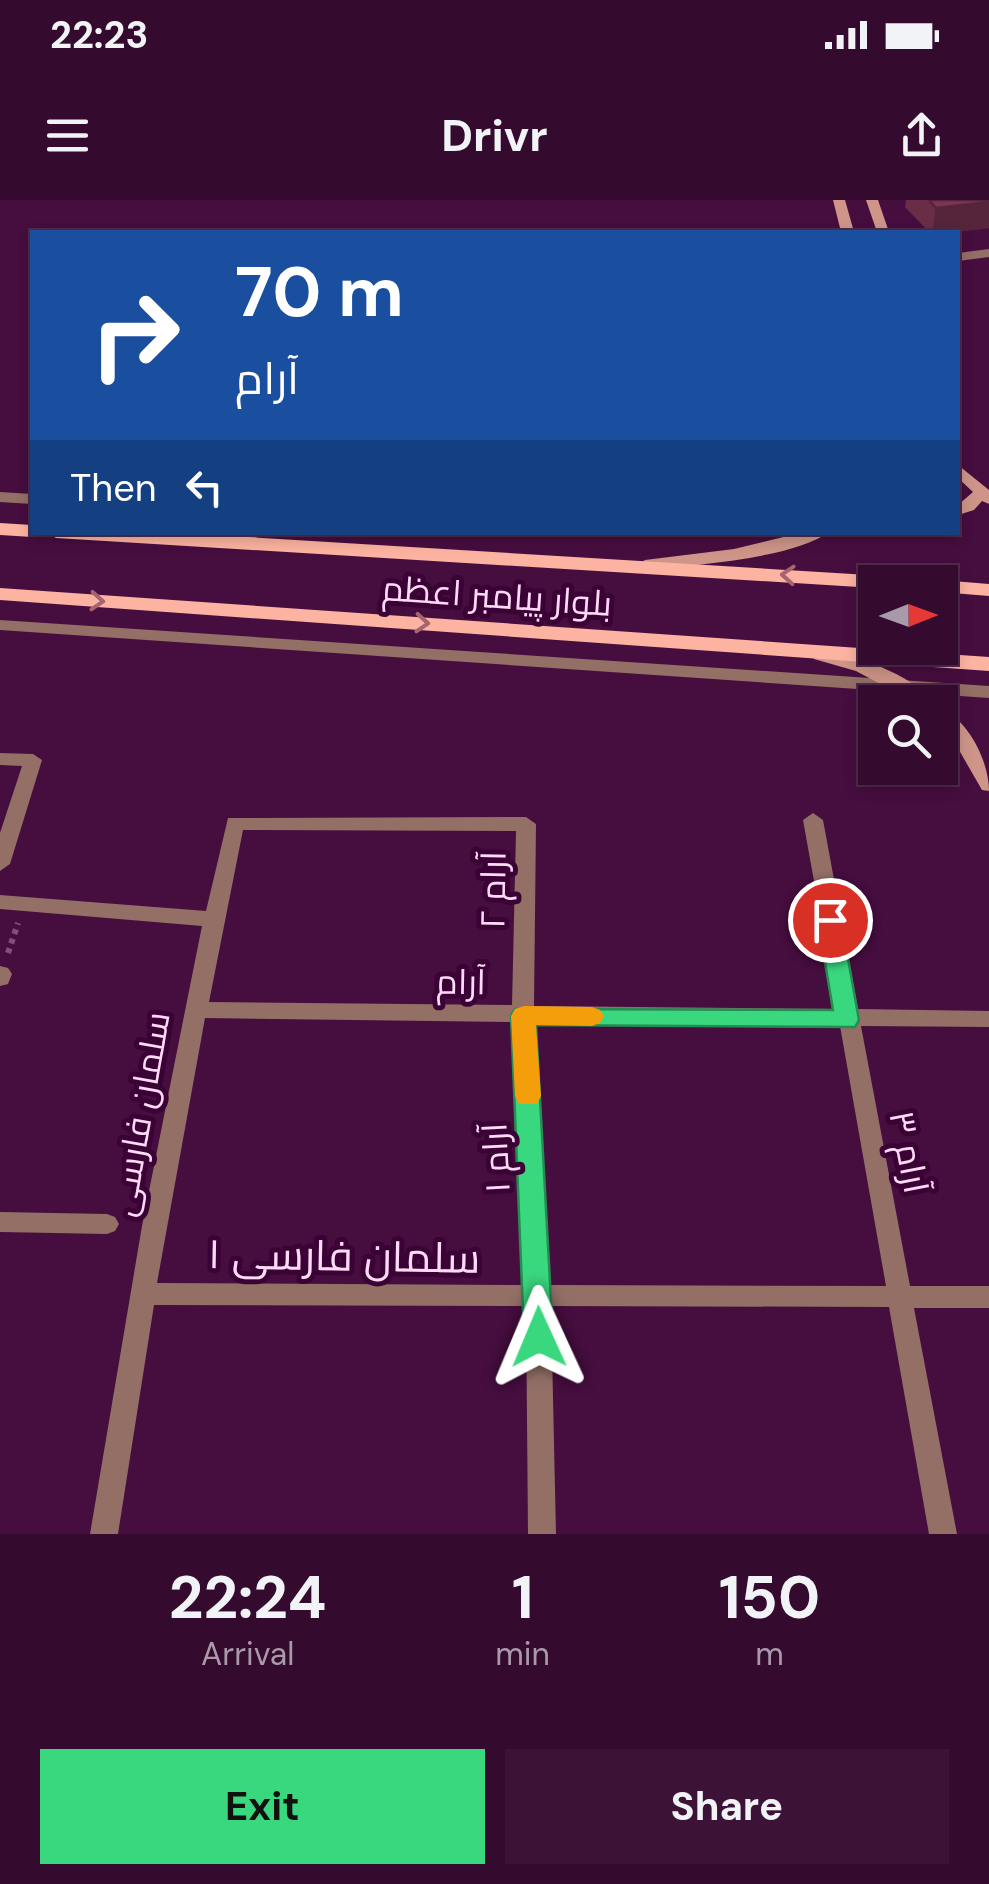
<!DOCTYPE html>
<meta charset="utf-8">
<style>
body{margin:0;font-family:"DM Sans",Cairo,sans-serif;background:#3c1337;color:#f1f3f6;height:100vh;display:flex;flex-direction:column;font-size:38px;white-space:nowrap}
*{box-sizing:border-box;margin:0}
p{font-size:32px;color:#a99aaa}
.icon{flex:none;width:55px;height:55px;fill:none;stroke:currentColor;stroke-width:2;stroke-linecap:round;stroke-linejoin:round}
.map{position:relative;height:1334px;overflow:hidden}
.drawer{display:flex;flex-direction:column;background:#340a2f;flex:1}
.drawer>*{flex:none}
.banner{position:absolute;left:30px;top:30px;width:930px;height:305px;border-radius:0px;box-shadow:0 5px 15px #0003,0 0 0 2px #4e2b4b;background:#1a4fa0;color:#fff;overflow:hidden}
.needle{width:65px;rotate:89deg}
.controls{position:absolute;left:858px;top:365px;display:grid;gap:20px}
.controls a{display:grid;place-items:center;width:100px;height:100px;border-radius:0px;background:#340a2f;box-shadow:0 5px 15px #0003,0 0 0 2px #4e2b4b;font-size:50px}
.pin{position:absolute;display:grid;place-items:center;width:85px;height:85px;color:#fff;margin:-42px;border:5px solid #fff;border-radius:50%;box-shadow:0 2px 10px #0007}
.me{position:absolute;width:110px;margin:-55px;rotate:359deg;stroke-linejoin:round;filter:drop-shadow(0 0 8px #0008)}
.turn{display:flex;align-items:center;gap:35px;height:210px;padding:0 40px;font-size:45px}
.turn .icon{width:130px;height:130px;stroke-width:2.5}
.turn b{display:block;font-size:70px;line-height:85px}
.then{display:flex;align-items:center;height:95px;padding:0 40px;background:#0003;gap:20px;font-size:38px}
.eta{display:flex;justify-content:space-evenly;align-items:center;height:170px;text-align:center}
.eta b{font-size:60px;font-weight:700;line-height:70px}
.primary-button{display:flex;gap:20px;margin-top:auto;padding:20px 40px}
.primary-button a{flex:1;height:115px;border-radius:0px;background:#39d87f;color:#111;font-size:40px;font-weight:700;line-height:115px;text-align:center}
.primary-button a+a{background:#3c1337;color:#f1f3f6}
.status{display:flex;justify-content:space-between;align-items:center;height:70px;padding:0 50px;background:#340a2f;direction:ltr}
.status svg{height:28px;fill:currentColor}
header{display:flex;justify-content:space-between;align-items:center;height:130px;padding:0 40px;background:#340a2f;font-size:45px;font-weight:700}
.map>svg:first-child{display:block}
.lines{fill:none;stroke-linecap:round;stroke-linejoin:round}
.path{stroke:#814f7a;stroke-width:6;stroke-dasharray:5 5;stroke-linecap:butt}
.street{fill:#936f66;fill-rule:evenodd}
.secondary{fill:#ce9588;fill-rule:evenodd}
.primary{fill:#fdb3a1;fill-rule:evenodd}
.wall{fill:#6a2d48}
.shaded-wall{fill:#56243b}
.building{fill:#7b3454;stroke:#56243b;stroke-width:2.5}
.oneway{stroke:#a66370}
.route{fill:#39d87f;stroke:#258c53;stroke-width:2.5}
.slow{fill:#f59e0b}
.labels{text-anchor:middle;dominant-baseline:central;stroke-width:10;stroke-linejoin:round;paint-order:stroke}
.street-label{font-size:35px;fill:#fedaf6;stroke:#3b0235}
.near-street-label{font-size:42px;fill:#fedaf6;stroke:#3b0235}
</style>
<div class="status"><b>22:23</b><svg viewBox="0 0 49 12"><path d="M0 12V9h3v3zM5 12V6h3v6zM10 12V3h3v9zM15 12V0h3v12zM26 1h20v11H26zM47 4h2v5h-2z"/></svg></div>
<header><svg class="icon" aria-label="menu" viewBox="0 0 24 24"><path d="M4 6h16M4 12h16M4 18h16"/></svg>Drivr<svg class="icon" aria-label="share" viewBox="0 0 24 24"><path d="M12 15V3M7 8l5-5 5 5M5 13v7h14v-7"/></svg></header>
<div class="map">
<svg width="989" height="1334" viewBox="0 0 989 1334">
<rect width="100%" height="100%" fill="#460d3f"/>
<g class="lines">
<path class="path" d="M 8,753 L 18,723"/>
<path class="street" d="M 989,49 L 989,57 L 958,61 L 958,53 Z
M 0,292 L 32,294 L 32,304 L 0,302 Z
M 216,332 L 243,332 L 272,344 L 264,349 Z
M 0,420 L 989,486 L 989,498 L 0,430 Z
M 0,553 L 33,554 L 42,560 L 10,664 L 0,671 L 0,633 L 22,566 L 0,565 Z
M 813,613 L 823,620 L 858,809 L 989,811 L 989,827 L 861,826 L 910,1086 L 989,1086 L 989,1108 L 914,1108 L 957,1334 L 929,1334 L 889,1107 L 551,1106 L 556,1334 L 528,1334 L 526,1106 L 154,1105 L 118,1334 L 90,1334 L 142,1026 L 202,726 L 0,709 L 0,695 L 206,711 L 228,618 L 526,617 L 536,624 L 534,806 L 837,809 L 803,620 ZM 243,630 L 516,631 L 512,805 L 209,802 ZM 205,818 L 513,822 L 525,1085 L 157,1083 ZM 534,822 L 840,826 L 886,1086 L 550,1085 Z
M 0,766 L 8,768 L 12,774 L 8,784 L 0,786 Z
M 0,1012 L 107,1014 L 115,1017 L 119,1024 L 115,1031 L 107,1034 L 0,1032 Z"/>
<path class="secondary" d="M 833,0 L 845,0 L 854,32 L 841,32 Z
M 866,0 L 878,0 L 889,32 L 877,32 Z
M 958,265 L 989,290 L 989,304 L 982,301 L 974,310 L 958,315 L 958,305 L 973,292 L 958,278 Z
M 804,332 L 829,332 C 792,359 692,365 645,370 L 637,365 L 645,360 L 734,349 Z
M 820,449 C 858,456 908,473 935,502 L 914,502 L 856,471 L 814,459 L 811,455 Z
M 940,508 C 969,520 989,562 989,591 L 982,590 L 952,538 L 940,525 Z"/>
<path class="primary" d="M 0,323 L 32,325 L 32,332 L 41,332 L 32,337 L 0,335 Z
M 46,332 L 166,332 L 885,376 L 896,382 L 875,382 L 875,388 L 56,338 Z
M 940,380 L 989,384 L 989,396 L 940,392 L 940,382 L 932,382 Z
M 0,388 L 989,457 L 989,471 L 0,400 Z"/>
</g>
<path class="wall" d="M 906,0 L 989,0 L 989,28 L 955,32 L 929,32 L 905,7 Z"/>
<path class="shaded-wall" d="M 989,2 L 989,28 L 955,32 L 932,32 L 936,8 Z"/>
<path class="building" d="M 929,0 L 989,0 L 989,2 L 936,8 Z"/>
<defs><path id="oneway-chevron" d="M-2-3.5L2.5 0L-2 3.5" fill="none" stroke-width="1.6" stroke-linecap="round" stroke-linejoin="round" transform="scale(2.5)"/></defs>
<g class="oneway">
<use href="#oneway-chevron" transform="translate(788 375) rotate(-176)"/>
<use href="#oneway-chevron" transform="translate(97 401) rotate(4)"/>
<use href="#oneway-chevron" transform="translate(422 423) rotate(4)"/>
</g>
<path class="route" d="M 830,711 L 841,720 L 859,820 L 855,827 L 536,825 L 553,1137 L 549,1146 L 539,1149 L 529,1146 L 524,1137 L 511,816 L 515,809 L 833,810 L 818,720 Z"/>
<path class="slow" d="M 524,806 L 592,807 L 600,810 L 604,816 L 600,823 L 592,826 L 536,825 L 541,896 L 537,904 L 519,904 L 515,896 L 511,816 L 515,809 Z"/>
<g class="labels">
<g class="street-label">
<text transform="translate(497 396) rotate(4)">بلوار پیامبر اعظم</text>
<text transform="translate(493 690) rotate(-89)">آرام ۲</text>
<text transform="translate(461 782) rotate(1)">آرام</text>
<text transform="translate(140 914) rotate(-80)">سلمان فارسی</text>
<text transform="translate(909 952) rotate(79)">آرام ۳</text>
<text transform="translate(496 958) rotate(-93)">آرام ۱</text>
</g>
<g class="near-street-label">
<text transform="translate(344 1056) rotate(1)">سلمان فارسی ۱</text>
</g>
</g>
</svg>
<div class="controls">
<a><svg class="needle" viewBox="-14 -14 28 28"><path d="M0-13l5 13h-10z" fill="#e53935"/><path d="M0 13l5-13h-10z" fill="#a99aaa"/></svg></a>
<a><svg class="icon" aria-label="search" viewBox="0 0 24 24"><circle cx="10" cy="10" r="6"/><path d="M15 15l6 6"/></svg></a>
</div>
<div class="pin" style="left:830px;top:720px;background:#d93025"><svg class="icon" aria-label="arrive" viewBox="0 0 24 24"><path d="M6 21V4h12l-3 4 3 4H6"/></svg></div>
<svg class="me" style="left:539px;top:1137px" viewBox="-20 -20 40 40"><path d="M0-17L14 15 0 8-14 15z" fill="#39d87f" stroke="#fff" stroke-width="4"/></svg>
<div class="banner">
<div class="turn"><svg class="icon" aria-label="right" viewBox="0 0 24 24"><path d="M7 20v-9h11M14 6l5 5-5 5"/></svg><div><b>70 m</b>آرام</div></div>
<div class="then">Then<svg class="icon" aria-label="left" viewBox="0 0 24 24"><path d="M17 20v-9H6M10 6l-5 5 5 5"/></svg></div>
</div>
</div>
<section class="drawer">
<div class="eta">
<div><b>22:24</b><p>Arrival</p></div>
<div><b>1</b><p>min</p></div>
<div><b>150</b><p>m</p></div>
</div>
<div class="primary-button"><a>Exit</a><a>Share</a></div>
</section>
